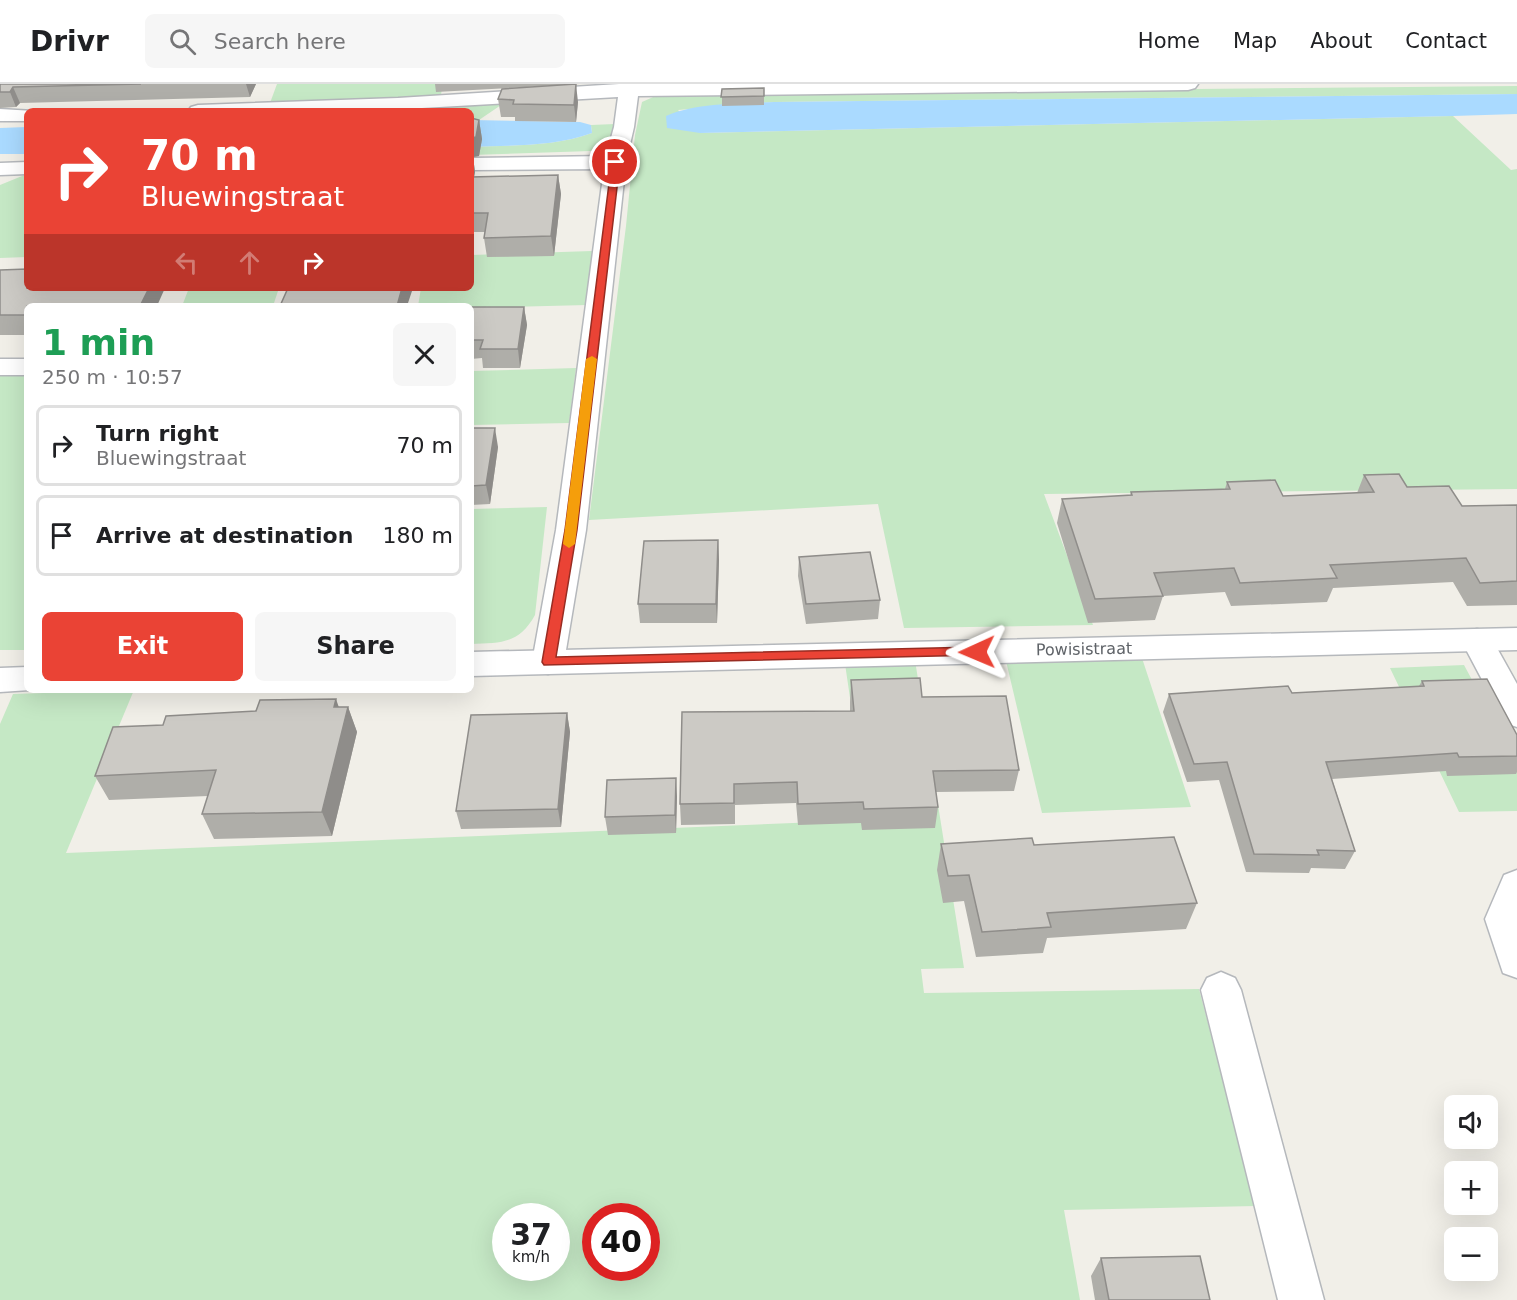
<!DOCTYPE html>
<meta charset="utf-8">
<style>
body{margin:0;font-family:"DejaVu Sans",sans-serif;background:#f6f6f6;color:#202124;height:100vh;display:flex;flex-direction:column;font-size:22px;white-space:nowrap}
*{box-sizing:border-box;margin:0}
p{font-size:20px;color:#757577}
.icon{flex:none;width:33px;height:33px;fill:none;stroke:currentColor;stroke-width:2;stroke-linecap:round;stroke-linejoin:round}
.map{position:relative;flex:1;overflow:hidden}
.drawer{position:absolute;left:24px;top:219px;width:450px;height:390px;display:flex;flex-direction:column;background:#fff;border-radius:9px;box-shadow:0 6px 24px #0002}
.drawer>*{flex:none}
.hud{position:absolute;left:24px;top:24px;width:450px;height:183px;border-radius:9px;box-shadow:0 6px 24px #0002;background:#ea4335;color:#fff;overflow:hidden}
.tools{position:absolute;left:1444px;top:1011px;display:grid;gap:12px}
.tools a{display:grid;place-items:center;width:54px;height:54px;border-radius:9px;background:#fff;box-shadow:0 6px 24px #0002;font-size:30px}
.speed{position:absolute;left:492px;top:1119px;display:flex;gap:12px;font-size:30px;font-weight:700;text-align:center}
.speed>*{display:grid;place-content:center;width:78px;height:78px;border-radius:50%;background:#fff;box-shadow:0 6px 24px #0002;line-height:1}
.speed small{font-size:15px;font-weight:400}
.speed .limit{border:9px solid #d22;background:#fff;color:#111}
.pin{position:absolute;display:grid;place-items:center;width:51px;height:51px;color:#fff;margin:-26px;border:3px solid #fff;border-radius:50%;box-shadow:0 2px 6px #0007}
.me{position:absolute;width:66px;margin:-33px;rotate:269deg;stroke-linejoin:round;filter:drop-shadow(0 0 4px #0008)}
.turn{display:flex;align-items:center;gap:21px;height:126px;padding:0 18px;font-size:27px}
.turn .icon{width:78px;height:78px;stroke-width:2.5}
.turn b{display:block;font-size:42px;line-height:51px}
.lanes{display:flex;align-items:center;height:57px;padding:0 18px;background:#0003;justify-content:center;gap:30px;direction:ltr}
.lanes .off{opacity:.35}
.round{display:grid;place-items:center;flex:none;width:63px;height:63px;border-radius:9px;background:#f6f6f6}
.summary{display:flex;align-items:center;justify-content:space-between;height:102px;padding:0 18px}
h1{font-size:36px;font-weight:700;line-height:45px;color:#1e9e55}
.cta{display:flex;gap:12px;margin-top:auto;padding:12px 18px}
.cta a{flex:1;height:69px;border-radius:9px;background:#ea4335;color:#fff;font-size:24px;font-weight:700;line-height:69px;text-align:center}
.cta a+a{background:#f6f6f6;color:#202124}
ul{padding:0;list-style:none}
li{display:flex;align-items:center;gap:18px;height:81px;margin:0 12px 9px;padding:0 6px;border:3px solid #e0e0e0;border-radius:9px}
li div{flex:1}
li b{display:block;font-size:22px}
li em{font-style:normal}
header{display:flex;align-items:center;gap:36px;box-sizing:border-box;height:84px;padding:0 30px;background:#fff;border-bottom:2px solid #e0e0e0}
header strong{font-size:28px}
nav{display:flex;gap:33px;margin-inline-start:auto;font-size:21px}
.search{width:420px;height:54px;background:#f6f6f6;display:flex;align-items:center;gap:15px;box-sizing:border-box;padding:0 21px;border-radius:9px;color:#757577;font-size:22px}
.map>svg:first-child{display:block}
.green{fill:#c5e8c5;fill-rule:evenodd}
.water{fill:#aadaff}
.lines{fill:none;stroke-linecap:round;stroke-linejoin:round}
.minor-casing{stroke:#b5b8bc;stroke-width:3}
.tertiary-casing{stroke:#b5b8bc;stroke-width:3}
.minor{fill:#fff;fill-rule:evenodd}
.tertiary{fill:#fff;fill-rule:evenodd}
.wall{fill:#afaea9}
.shaded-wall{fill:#8f8d8a}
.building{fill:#cccac5;stroke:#8f8d8a;stroke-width:1.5}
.route{fill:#ea4335;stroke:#982c22;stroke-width:1.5}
.slow{fill:#f59e0b}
.labels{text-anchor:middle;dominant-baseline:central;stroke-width:4.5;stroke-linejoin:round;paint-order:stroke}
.street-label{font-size:16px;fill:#5f6368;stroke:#fff}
</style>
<header>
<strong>Drivr</strong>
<div class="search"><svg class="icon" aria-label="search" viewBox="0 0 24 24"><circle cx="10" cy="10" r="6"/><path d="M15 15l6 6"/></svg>Search here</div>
<nav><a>Home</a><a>Map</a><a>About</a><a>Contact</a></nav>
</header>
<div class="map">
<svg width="1517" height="1216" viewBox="0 0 1517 1216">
<rect width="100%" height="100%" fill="#f1efe8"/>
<path class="green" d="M 277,0 L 442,0 L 441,13 L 270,19 Z
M 1517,2 L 1517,10 L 774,18 L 678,26 L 700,49 L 1453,32 L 1511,86 L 1517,85 L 1517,405 L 1044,410 L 1093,541 L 904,544 L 878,420 L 589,436 L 626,142 L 635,51 L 642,18 L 660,10 Z
M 504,19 L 479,36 L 471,36 L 471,27 L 322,27 Z
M 615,40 L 613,52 L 607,63 L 591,67 L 471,71 L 471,63 C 511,61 554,63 592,49 L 591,41 Z
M 27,90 L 27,173 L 0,174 L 0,101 Z
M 592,167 L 587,221 L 471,224 L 471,222 L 418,222 L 421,204 L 471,204 L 471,171 Z
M 189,204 L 279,204 L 273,222 L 182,222 Z
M 576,284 L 569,339 L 471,341 L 471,287 Z
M 0,288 L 27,288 L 27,566 L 0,566 Z
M 547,423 L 535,531 C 519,560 501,559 471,560 L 471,425 Z
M 914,570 L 964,884 L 921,885 L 924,909 L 1199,905 L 1256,1122 L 1064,1126 L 1080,1216 L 0,1216 L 0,640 L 13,610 L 134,606 L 66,769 L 868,736 L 844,573 ZM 506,1132 L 556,1132 L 556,1184 L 506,1184 ZM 596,1132 L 646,1132 L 646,1184 L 596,1184 Z
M 1141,571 L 1191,723 L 1042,729 L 1006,577 Z
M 1464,581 L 1517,679 L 1517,727 L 1459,728 L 1390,584 Z"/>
<path class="water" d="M 1517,10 L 1517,30 L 1453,32 L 700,49 L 667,44 L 666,32 C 698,18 739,20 774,18 Z
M 471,36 L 580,38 L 591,41 L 592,49 C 554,63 511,61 471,63 Z
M 27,43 L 27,70 L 0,70 L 0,44 Z"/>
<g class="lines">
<defs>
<path id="minor" d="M 619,0 L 1198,0 L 1195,4 L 1188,6 L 638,12 L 634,43 L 626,78 L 586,446 L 564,578 L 559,586 L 548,590 L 537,586 L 532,578 L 556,446 L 604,85 L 471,86 L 471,74 L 606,72 L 614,43 L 618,13 L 369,27 L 188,27 L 191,23 L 198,21 L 398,14 Z
M 0,25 L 34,27 L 27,27 L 27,37 L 0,37 Z
M 27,78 L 27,90 L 0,91 L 0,79 Z
M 0,275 L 27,275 L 27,291 L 0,291 Z
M 1477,545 L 1488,548 L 1517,600 L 1517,643 L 1505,639 L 1461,556 L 1466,548 Z
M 1517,786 L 1517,894 L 1503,889 L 1485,835 L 1504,791 Z
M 1221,888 L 1235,894 L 1241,906 L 1324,1216 L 1278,1216 L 1201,906 L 1207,894 Z"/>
<path id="tertiary" d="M 1517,544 L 1517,566 L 471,592 L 471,568 Z
M 27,583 L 27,606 L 30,606 L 0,608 L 0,584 Z"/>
</defs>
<use href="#minor" class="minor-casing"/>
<use href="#tertiary" class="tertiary-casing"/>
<use href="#minor" class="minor"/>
<use href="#tertiary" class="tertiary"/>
</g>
<path class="wall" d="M 0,0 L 256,0 L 250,13 L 20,19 L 16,23 L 0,24 Z
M 435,0 L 580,0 L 436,8 Z
M 764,4 L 764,21 L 722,22 L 722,5 Z
M 498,15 L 578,18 L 576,38 L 515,37 L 515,33 L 501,33 Z
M 471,34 L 479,36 L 482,55 L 479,72 L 473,73 L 475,88 L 474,93 L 558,91 L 561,110 L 554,172 L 487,173 L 484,154 L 485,148 L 471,148 Z
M 0,186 L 27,222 L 27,251 L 0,251 Z
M 471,223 L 524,223 L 527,241 L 520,284 L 483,284 L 482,274 L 471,275 Z
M 471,344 L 498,363 L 490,420 L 471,421 Z
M 1364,391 L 1407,403 L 1462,422 L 1517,421 L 1517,521 L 1467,522 L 1453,498 L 1333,504 L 1327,518 L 1231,522 L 1225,508 L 1163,512 L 1155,536 L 1088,539 L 1057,439 L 1062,415 L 1130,412 L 1131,408 L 1225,405 L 1227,398 L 1283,412 L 1357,409 Z
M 718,456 L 719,476 L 717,539 L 640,539 L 638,520 Z
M 799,473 L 880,516 L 878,535 L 806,540 L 798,492 Z
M 851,596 L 922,613 L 1019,686 L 1014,707 L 936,708 L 938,723 L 935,744 L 862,746 L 861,739 L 798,741 L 796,719 L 735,721 L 735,740 L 681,741 L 680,720 L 850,627 L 850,618 Z
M 1422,597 L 1517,651 L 1517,688 L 1516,690 L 1447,692 L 1446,687 L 1332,695 L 1355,767 L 1345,785 L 1311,784 L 1309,789 L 1246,788 L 1219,696 L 1187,698 L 1163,628 L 1169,610 L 1292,609 L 1419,602 Z
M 339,623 L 348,623 L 357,648 L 332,752 L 214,755 L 202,730 L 208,712 L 109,716 L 95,692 L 163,641 Z
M 567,629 L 570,648 L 561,743 L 461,745 L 456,727 Z
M 677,712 L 676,749 L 608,751 L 605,733 Z
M 941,760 L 1034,761 L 1197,819 L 1186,845 L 1047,854 L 1043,869 L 976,873 L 964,817 L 943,819 L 937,786 Z
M 1101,1174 L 1210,1216 L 1095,1216 L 1091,1192 Z"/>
<path class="shaded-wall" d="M 246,0 L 256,0 L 250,13 Z
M 576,0 L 578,18 L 576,38 L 574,21 Z
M 13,3 L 20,19 L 16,23 L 10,8 Z
M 479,36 L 482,55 L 479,72 L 473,73 L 475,88 L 471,108 L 471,54 Z
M 558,91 L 561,110 L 554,172 L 551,152 Z
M 149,204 L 165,204 L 157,222 L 140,222 Z
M 402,204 L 413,204 L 407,222 L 397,222 Z
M 524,223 L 527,241 L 520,284 L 518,265 Z
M 495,344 L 498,363 L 490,420 L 486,401 Z
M 718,456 L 719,476 L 717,539 L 716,520 Z
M 336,615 L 344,638 L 348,623 L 357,648 L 332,752 L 322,728 L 334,623 Z
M 567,629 L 570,648 L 561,743 L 558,725 Z
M 676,694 L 677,712 L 676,749 L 675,731 Z"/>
<path class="building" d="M 0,0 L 141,0 L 13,3 L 10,8 L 0,8 Z
M 576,0 L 574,21 L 513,20 L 514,16 L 498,15 L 502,5 Z
M 764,4 L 764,12 L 721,13 L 722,5 Z
M 471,34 L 479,36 L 476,53 L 471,54 Z
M 558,91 L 551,152 L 484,154 L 488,129 L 471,129 L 471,93 Z
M 27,185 L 27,204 L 149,204 L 140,222 L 27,222 L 27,231 L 0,231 L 0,186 Z
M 288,204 L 402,204 L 397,222 L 280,222 Z
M 471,223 L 524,223 L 518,265 L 480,265 L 483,256 L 471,256 Z
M 471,344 L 495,344 L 486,401 L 471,402 Z
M 1399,390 L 1407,403 L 1449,402 L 1462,422 L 1517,421 L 1517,497 L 1480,499 L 1466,474 L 1330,481 L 1337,494 L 1240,499 L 1234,484 L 1154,489 L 1163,512 L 1095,515 L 1062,415 L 1132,411 L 1131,408 L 1230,405 L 1227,398 L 1275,396 L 1283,412 L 1374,408 L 1364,391 Z
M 718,456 L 716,520 L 638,520 L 644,457 Z
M 870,468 L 880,516 L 806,520 L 799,473 Z
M 920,594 L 922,613 L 1006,612 L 1019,686 L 933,687 L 938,723 L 864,725 L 863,718 L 798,720 L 797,698 L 734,700 L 734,719 L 680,720 L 682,628 L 854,627 L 851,596 Z
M 1487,595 L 1517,651 L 1517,672 L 1459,673 L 1457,669 L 1326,678 L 1355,767 L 1317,766 L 1319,771 L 1254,770 L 1227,678 L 1194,680 L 1169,610 L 1288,602 L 1292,609 L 1424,602 L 1422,597 Z
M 336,615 L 334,623 L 348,623 L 322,728 L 202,730 L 216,686 L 95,692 L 113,643 L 163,641 L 166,632 L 256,627 L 260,616 Z
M 567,629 L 558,725 L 456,727 L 471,631 Z
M 676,694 L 675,731 L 605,733 L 607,696 Z
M 1174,753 L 1197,819 L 1047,829 L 1051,843 L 982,848 L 969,791 L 948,792 L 941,760 L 1032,754 L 1034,761 Z
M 1200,1172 L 1210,1216 L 1109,1216 L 1101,1174 Z"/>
<path class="route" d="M 612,76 L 620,78 L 577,446 L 556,573 L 977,563 L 983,568 L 981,571 L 544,581 L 542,578 L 565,446 Z"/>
<path class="slow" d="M 592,272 L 597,275 L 575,460 L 569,464 L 563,460 L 586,275 Z"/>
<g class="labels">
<g class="street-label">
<text transform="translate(1084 565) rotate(-1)">Powisistraat</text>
</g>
</g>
</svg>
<div class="tools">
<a><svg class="icon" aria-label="sound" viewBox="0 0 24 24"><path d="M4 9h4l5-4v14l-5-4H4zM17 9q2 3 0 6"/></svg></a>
<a>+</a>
<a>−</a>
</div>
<div class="speed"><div>37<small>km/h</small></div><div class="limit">40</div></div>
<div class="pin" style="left:615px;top:78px;background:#d93025"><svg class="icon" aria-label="arrive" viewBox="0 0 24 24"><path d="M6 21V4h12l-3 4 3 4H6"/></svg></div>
<svg class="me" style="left:977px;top:568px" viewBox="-20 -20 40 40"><path d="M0-17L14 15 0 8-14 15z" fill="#ea4335" stroke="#fff" stroke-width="4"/></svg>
<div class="hud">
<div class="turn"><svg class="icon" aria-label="right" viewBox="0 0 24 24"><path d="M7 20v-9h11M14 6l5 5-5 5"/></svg><div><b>70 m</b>Bluewingstraat</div></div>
<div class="lanes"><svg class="icon off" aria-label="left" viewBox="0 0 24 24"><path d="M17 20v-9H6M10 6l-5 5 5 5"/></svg><svg class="icon off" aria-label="ahead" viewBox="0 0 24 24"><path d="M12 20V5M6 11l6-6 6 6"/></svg><svg class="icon" aria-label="right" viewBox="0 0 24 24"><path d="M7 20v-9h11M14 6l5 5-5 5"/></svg></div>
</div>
<section class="drawer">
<div class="summary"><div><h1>1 min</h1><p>250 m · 10:57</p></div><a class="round"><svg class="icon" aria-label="close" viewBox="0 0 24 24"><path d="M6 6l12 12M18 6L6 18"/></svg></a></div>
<ul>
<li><svg class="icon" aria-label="right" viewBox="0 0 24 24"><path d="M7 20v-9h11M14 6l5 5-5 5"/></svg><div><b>Turn right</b><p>Bluewingstraat</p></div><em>70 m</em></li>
<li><svg class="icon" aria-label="arrive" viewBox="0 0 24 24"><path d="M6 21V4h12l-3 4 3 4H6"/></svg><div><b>Arrive at destination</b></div><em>180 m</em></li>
</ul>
<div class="cta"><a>Exit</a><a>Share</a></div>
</section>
</div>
